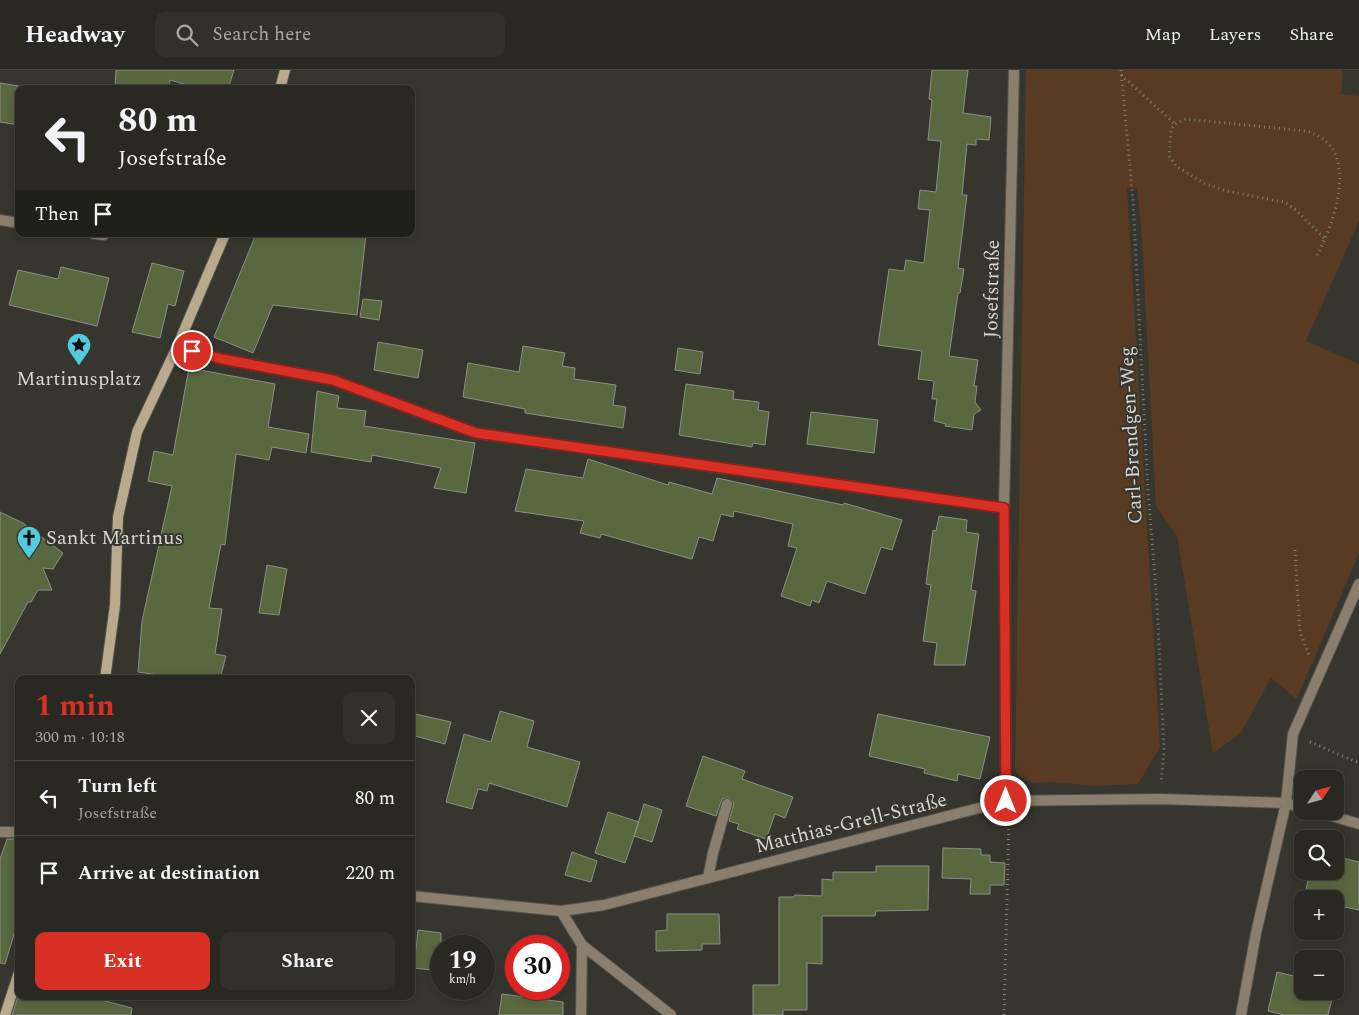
<!DOCTYPE html>
<meta charset="utf-8">
<style>
body{margin:0;font-family:Spectral,serif;background:#31302a;color:#f1f3f6;height:100vh;display:flex;flex-direction:column;font-size:19px;white-space:nowrap}
*{box-sizing:border-box;margin:0}
p{font-size:16px;color:#a5a6a5}
.icon{flex:none;width:28px;height:28px;fill:none;stroke:currentColor;stroke-width:2;stroke-linecap:round;stroke-linejoin:round}
.map{position:relative;flex:1;overflow:hidden}
.drawer{position:absolute;left:15px;top:605px;width:400px;height:325px;display:flex;flex-direction:column;background:#292822;border-radius:10px;box-shadow:0 2px 8px #0003,0 0 0 1px #454440}
.drawer>*{flex:none}
.hud{position:absolute;left:15px;top:15px;width:400px;height:152px;border-radius:10px;box-shadow:0 2px 8px #0003,0 0 0 1px #454440;background:#292822;color:#f1f3f6;overflow:hidden}
.needle{width:32px;rotate:54deg}
.buttons{position:absolute;left:1294px;top:700px;display:grid;gap:10px}
.buttons a{display:grid;place-items:center;width:50px;height:50px;border-radius:10px;background:#292822;box-shadow:0 2px 8px #0003,0 0 0 1px #454440;font-size:25px}
.speed{position:absolute;left:430px;top:865px;display:flex;gap:10px;font-size:25px;font-weight:700;text-align:center}
.speed>*{display:grid;place-content:center;width:65px;height:65px;border-radius:50%;background:#292822;box-shadow:0 2px 8px #0003,0 0 0 1px #454440;line-height:1}
.speed small{font-size:12px;font-weight:400}
.speed .limit{border:8px solid #d22;background:#fff;color:#111}
.pin{position:absolute;display:grid;place-items:center;width:42px;height:42px;color:#fff;margin:-21px;border:2px solid #fff;border-radius:50%;box-shadow:0 1px 5px #0007}
.me{position:absolute;width:55px;margin:-28px;rotate:0deg;stroke-linejoin:round;filter:drop-shadow(0 0 4px #0008)}
.turn{display:flex;align-items:center;gap:18px;height:105px;padding:0 20px;font-size:22px}
.turn .icon{width:65px;height:65px;stroke-width:2.5}
.turn b{display:block;font-size:35px;line-height:42px}
.then{display:flex;align-items:center;height:48px;padding:0 20px;background:#0003;gap:10px;font-size:19px}
.round{display:grid;place-items:center;flex:none;width:52px;height:52px;border-radius:10px;background:#31302a}
.head{display:flex;align-items:center;justify-content:space-between;height:85px;padding:0 20px}
h1{font-size:30px;font-weight:700;line-height:38px;color:#d93025}
.primary-button{display:flex;gap:10px;margin-top:auto;padding:10px 20px}
.primary-button a{flex:1;height:58px;border-radius:10px;background:#d93025;color:#fff;font-size:20px;font-weight:700;line-height:58px;text-align:center}
.primary-button a+a{background:#31302a;color:#f1f3f6}
ul{padding:0;list-style:none}
li{display:flex;align-items:center;gap:15px;height:75px;padding:0 20px;border-top:1px solid #454440}
li div{flex:1}
li b{display:block;font-size:19px}
li em{font-style:normal}
header{display:flex;align-items:center;gap:30px;box-sizing:border-box;height:70px;padding:0 25px;background:#292822;border-bottom:1px solid #454440}
header strong{font-size:24px}
nav{display:flex;gap:28px;margin-inline-start:auto;font-size:18px}
.search{width:350px;height:45px;background:#31302a;display:flex;align-items:center;gap:12px;box-sizing:border-box;padding:0 18px;border-radius:10px;color:#a5a6a5;font-size:19px}
.map>svg:first-child{display:block}
.green{fill:#593b23}
.building{fill:#5a6840;stroke:#8b8f86}
.lines{fill:none;stroke-linecap:round;stroke-linejoin:round}
.service-casing{stroke:#54534c;stroke-width:12}
.minor-casing{stroke:#54534c;stroke-width:12}
.secondary-casing{stroke:#54534c;stroke-width:12}
.path{stroke:#81807a;stroke-width:3;stroke-dasharray:1 4;stroke-linecap:butt}
.service{stroke:#8a7f6e;stroke-width:10}
.minor{stroke:#8a7f6e;stroke-width:10}
.secondary{stroke:#b9a98d;stroke-width:10}
.route-casing{stroke:#8d1f18;stroke-width:12}
.route{stroke:#d93025;stroke-width:9}
.labels{text-anchor:middle;dominant-baseline:central;stroke-width:4;stroke-linejoin:round;paint-order:stroke}
.street-label{font-size:20px;fill:#d7d7d2;stroke:#37362e}
.poi-label{font-size:20px;fill:#d7d7d2;stroke:#37362e}
</style>
<header>
<strong>Headway</strong>
<div class="search"><svg class="icon" aria-label="search" viewBox="0 0 24 24"><circle cx="10" cy="10" r="6"/><path d="M15 15l6 6"/></svg>Search here</div>
<nav><a>Map</a><a>Layers</a><a>Share</a></nav>
</header>
<div class="map">
<svg width="1359" height="945" viewBox="0 0 1359 945">
<rect width="100%" height="100%" fill="#37362e"/>
<path class="green" d="M 1026,0 L 1343,0 L 1341,24 L 1359,26 L 1359,151 L 1306,271 L 1359,294 L 1359,483 L 1297,629 L 1271,608 L 1240,664 L 1213,683 L 1177,466 L 1156,436 L 1142,168 L 1137,118 L 1127,118 L 1160,677 L 1138,714 L 1096,716 L 1051,712 L 1032,713 L 1018,705 L 1015,699 Z"/>
<path class="building" d="M 116,0 L 234,0 L 228,19 L 201,19 L 170,10 L 169,19 L 115,19 Z
M 932,0 L 968,0 L 963,43 L 991,47 L 989,70 L 976,69 L 976,75 L 967,74 L 962,125 L 967,125 L 958,198 L 964,199 L 960,223 L 958,223 L 949,286 L 978,290 L 974,316 L 977,316 L 975,332 L 981,340 L 974,344 L 972,360 L 945,356 L 946,354 L 934,351 L 937,329 L 932,329 L 934,311 L 918,309 L 922,281 L 878,275 L 889,199 L 904,201 L 906,190 L 924,193 L 930,140 L 918,139 L 920,120 L 936,122 L 941,71 L 928,70 L 932,30 L 929,29 Z
M 0,13 L 19,16 L 19,55 L 0,52 Z
M 256,164 L 366,164 L 357,245 L 273,235 L 253,283 L 214,267 Z
M 152,193 L 184,201 L 175,236 L 168,234 L 160,268 L 132,262 Z
M 61,197 L 109,208 L 97,256 L 9,235 L 18,200 L 58,209 Z
M 363,229 L 382,231 L 379,250 L 360,247 Z
M 378,272 L 423,280 L 418,308 L 374,300 Z
M 523,276 L 565,283 L 562,296 L 575,298 L 574,309 L 616,315 L 613,335 L 626,337 L 623,358 L 525,343 L 525,339 L 463,327 L 468,293 L 519,302 Z
M 678,278 L 703,282 L 700,304 L 675,300 Z
M 189,298 L 275,314 L 268,357 L 309,364 L 306,383 L 272,377 L 269,390 L 236,384 L 225,475 L 221,474 L 209,538 L 222,539 L 215,584 L 226,586 L 220,609 L 187,609 L 138,602 L 142,551 L 172,416 L 148,411 L 154,381 L 173,385 Z
M 686,314 L 734,321 L 733,329 L 759,332 L 758,340 L 769,342 L 765,375 L 753,373 L 752,377 L 679,365 Z
M 317,321 L 339,326 L 337,338 L 366,341 L 364,356 L 475,373 L 466,423 L 434,418 L 441,398 L 372,385 L 371,392 L 311,382 Z
M 811,342 L 878,350 L 874,383 L 807,374 Z
M 588,389 L 668,415 L 669,412 L 712,424 L 717,408 L 843,435 L 844,433 L 902,450 L 892,480 L 881,477 L 865,524 L 827,511 L 819,533 L 812,530 L 810,536 L 781,526 L 797,478 L 788,476 L 793,454 L 734,441 L 733,447 L 721,444 L 713,471 L 699,467 L 692,489 L 601,464 L 600,468 L 580,463 L 584,451 L 515,441 L 526,399 L 583,408 Z
M 0,442 L 23,453 L 63,483 L 53,499 L 43,498 L 52,520 L 38,520 L 31,532 L 28,532 L 0,584 Z
M 939,446 L 967,450 L 966,462 L 979,464 L 971,520 L 976,521 L 965,595 L 934,595 L 937,573 L 923,571 L 931,515 L 926,514 L 933,460 L 936,461 Z
M 267,495 L 287,499 L 279,545 L 259,543 Z
M 500,641 L 534,651 L 527,677 L 580,692 L 567,737 L 489,713 L 487,721 L 478,719 L 472,739 L 446,732 L 464,664 L 491,672 Z
M 411,643 L 451,652 L 445,674 L 411,665 Z
M 878,644 L 990,667 L 980,709 L 958,704 L 957,711 L 924,703 L 925,699 L 869,686 Z
M 703,686 L 745,701 L 742,709 L 793,727 L 785,748 L 775,744 L 766,769 L 737,759 L 739,754 L 729,751 L 734,733 L 729,728 L 722,729 L 716,746 L 686,736 Z
M 644,734 L 662,740 L 652,772 L 634,766 Z
M 608,742 L 639,752 L 625,793 L 595,783 Z
M 7,769 L 19,769 L 19,848 L 5,894 L 0,893 L 0,789 Z
M 943,778 L 981,779 L 981,785 L 990,785 L 990,792 L 1005,793 L 1004,815 L 990,815 L 990,824 L 970,824 L 971,809 L 942,808 Z
M 572,782 L 597,791 L 591,812 L 565,805 Z
M 1335,786 L 1359,792 L 1359,840 L 1335,835 L 1335,829 L 1304,829 L 1310,801 L 1335,801 Z
M 876,796 L 929,796 L 928,840 L 876,841 L 875,846 L 822,846 L 822,894 L 807,893 L 807,940 L 783,940 L 783,945 L 753,945 L 753,915 L 779,915 L 779,827 L 794,827 L 795,825 L 822,826 L 822,809 L 833,810 L 833,802 L 876,802 Z
M 667,844 L 719,844 L 720,874 L 702,874 L 702,880 L 656,881 L 656,861 L 667,860 Z
M 418,860 L 441,863 L 441,901 L 414,898 Z
M 1277,902 L 1302,908 L 1302,921 L 1334,921 L 1328,945 L 1284,945 L 1268,941 Z
M 502,924 L 563,932 L 563,945 L 499,945 Z
M 18,926 L 86,926 L 132,938 L 131,945 L 12,945 Z"/>
<g class="lines">
<defs>
<path id="service" d="M 0,150 L 19,153
M 94,164 L 104,165
M 708,808 L 713,783 L 727,734"/>
<path id="minor" d="M 177,277 L 222,289 L 333,310 L 476,363 L 1004,438
M 1006,731 L 1004,438 L 1014,0
M 1315,741 L 1359,754
M 0,762 L 19,762
M 411,826 L 561,841 L 604,835 L 1006,731 L 1160,729 L 1286,733 L 1302,738
M 561,841 L 582,875 L 581,945
M 582,875 L 671,945
M 1241,945 L 1256,863 L 1286,733 L 1293,664 L 1359,514"/>
<path id="secondary" d="M 280,19 L 285,0
M 105,609 L 115,535 L 118,447 L 137,362 L 177,277 L 225,164
M 5,945 L 19,902"/>
</defs>
<use href="#service" class="service-casing"/>
<use href="#minor" class="minor-casing"/>
<use href="#secondary" class="secondary-casing"/>
<path class="path" d="M 1121,0 L 1133,130 L 1148,421 L 1157,533 L 1164,680 L 1161,713
M 1121,5 L 1175,54
M 1317,185 C 1339,144 1359,73 1305,61 L 1186,49 L 1175,54 L 1171,60 L 1169,86 L 1177,97 L 1204,113 L 1226,121 L 1284,132 L 1296,140 L 1325,169
M 1295,480 L 1300,562 L 1309,585
M 1310,672 L 1359,693
M 1004,945 L 1009,749"/>
<use href="#service" class="service"/>
<use href="#minor" class="minor"/>
<use href="#secondary" class="secondary"/>
</g>
<g class="lines">
<defs>
<path id="route" d="M 192,281 L 222,289 L 333,310 L 476,363 L 1004,438 L 1006,731"/>
</defs>
<use href="#route" class="route-casing"/>
<use href="#route" class="route"/>
</g>
<defs>
<symbol id="sight-pin" viewBox="-11 -11 22 30"><path d="M0 17L-7.5 6A9.5 9.5 0 1 1 7.5 6Z" fill="#54cade" stroke="#37362e"/><path d="M0-6L1.8-2.2L6-1.7L2.9 1.2L3.7 5.4L0 3.3L-3.7 5.4L-2.9 1.2L-6-1.7L-1.8-2.2Z" fill="#111"/></symbol>
<symbol id="church-pin" viewBox="-11 -11 22 30"><path d="M0 17L-7.5 6A9.5 9.5 0 1 1 7.5 6Z" fill="#54cade" stroke="#37362e"/><path d="M-1.2-6h2.4v3.5h3.3v2.4h-3.3V6h-2.4V-.1h-3.3v-2.4h3.3Z" fill="#111"/></symbol>
</defs>
<g fill-rule="evenodd">
<use href="#sight-pin" x="65" y="261" width="28" height="38"/>
<use href="#church-pin" x="15" y="454" width="28" height="38"/>
</g>
<g class="labels">
<g class="street-label">
<text transform="translate(992 219) rotate(-89)">Josefstraße</text>
<text transform="translate(1131 365) rotate(-93)">Carl-Brendgen-Weg</text>
<text transform="translate(851 753) rotate(-14)">Matthias-Grell-Straße</text>
</g>
<g class="poi-label">
<text x="79" y="309">Martinusplatz</text>
<text x="46" y="468" text-anchor="start">Sankt Martinus</text>
</g>
</g>
</svg>
<div class="buttons">
<a><svg class="needle" viewBox="-14 -14 28 28"><path d="M0-13l5 13h-10z" fill="#e53935"/><path d="M0 13l5-13h-10z" fill="#a5a6a5"/></svg></a>
<a><svg class="icon" aria-label="search" viewBox="0 0 24 24"><circle cx="10" cy="10" r="6"/><path d="M15 15l6 6"/></svg></a>
<a>+</a>
<a>−</a>
</div>
<div class="speed"><div>19<small>km/h</small></div><div class="limit">30</div></div>
<div class="pin" style="left:192px;top:281px;background:#d93025"><svg class="icon" aria-label="arrive" viewBox="0 0 24 24"><path d="M6 21V4h12l-3 4 3 4H6"/></svg></div>
<svg class="me" style="left:1006px;top:731px" viewBox="-20 -20 40 40"><circle r="17" fill="#d93025" stroke="#fff" stroke-width="3"/><path d="M0-11L8 9 0 5-8 9z" fill="#fff"/></svg>
<div class="hud">
<div class="turn"><svg class="icon" aria-label="left" viewBox="0 0 24 24"><path d="M17 20v-9H6M10 6l-5 5 5 5"/></svg><div><b>80 m</b>Josefstraße</div></div>
<div class="then">Then<svg class="icon" aria-label="arrive" viewBox="0 0 24 24"><path d="M6 21V4h12l-3 4 3 4H6"/></svg></div>
</div>
<section class="drawer">
<div class="head"><div><h1>1 min</h1><p>300 m · 10:18</p></div><a class="round"><svg class="icon" aria-label="close" viewBox="0 0 24 24"><path d="M6 6l12 12M18 6L6 18"/></svg></a></div>
<ul>
<li><svg class="icon" aria-label="left" viewBox="0 0 24 24"><path d="M17 20v-9H6M10 6l-5 5 5 5"/></svg><div><b>Turn left</b><p>Josefstraße</p></div><em>80 m</em></li>
<li><svg class="icon" aria-label="arrive" viewBox="0 0 24 24"><path d="M6 21V4h12l-3 4 3 4H6"/></svg><div><b>Arrive at destination</b></div><em>220 m</em></li>
</ul>
<div class="primary-button"><a>Exit</a><a>Share</a></div>
</section>
</div>
